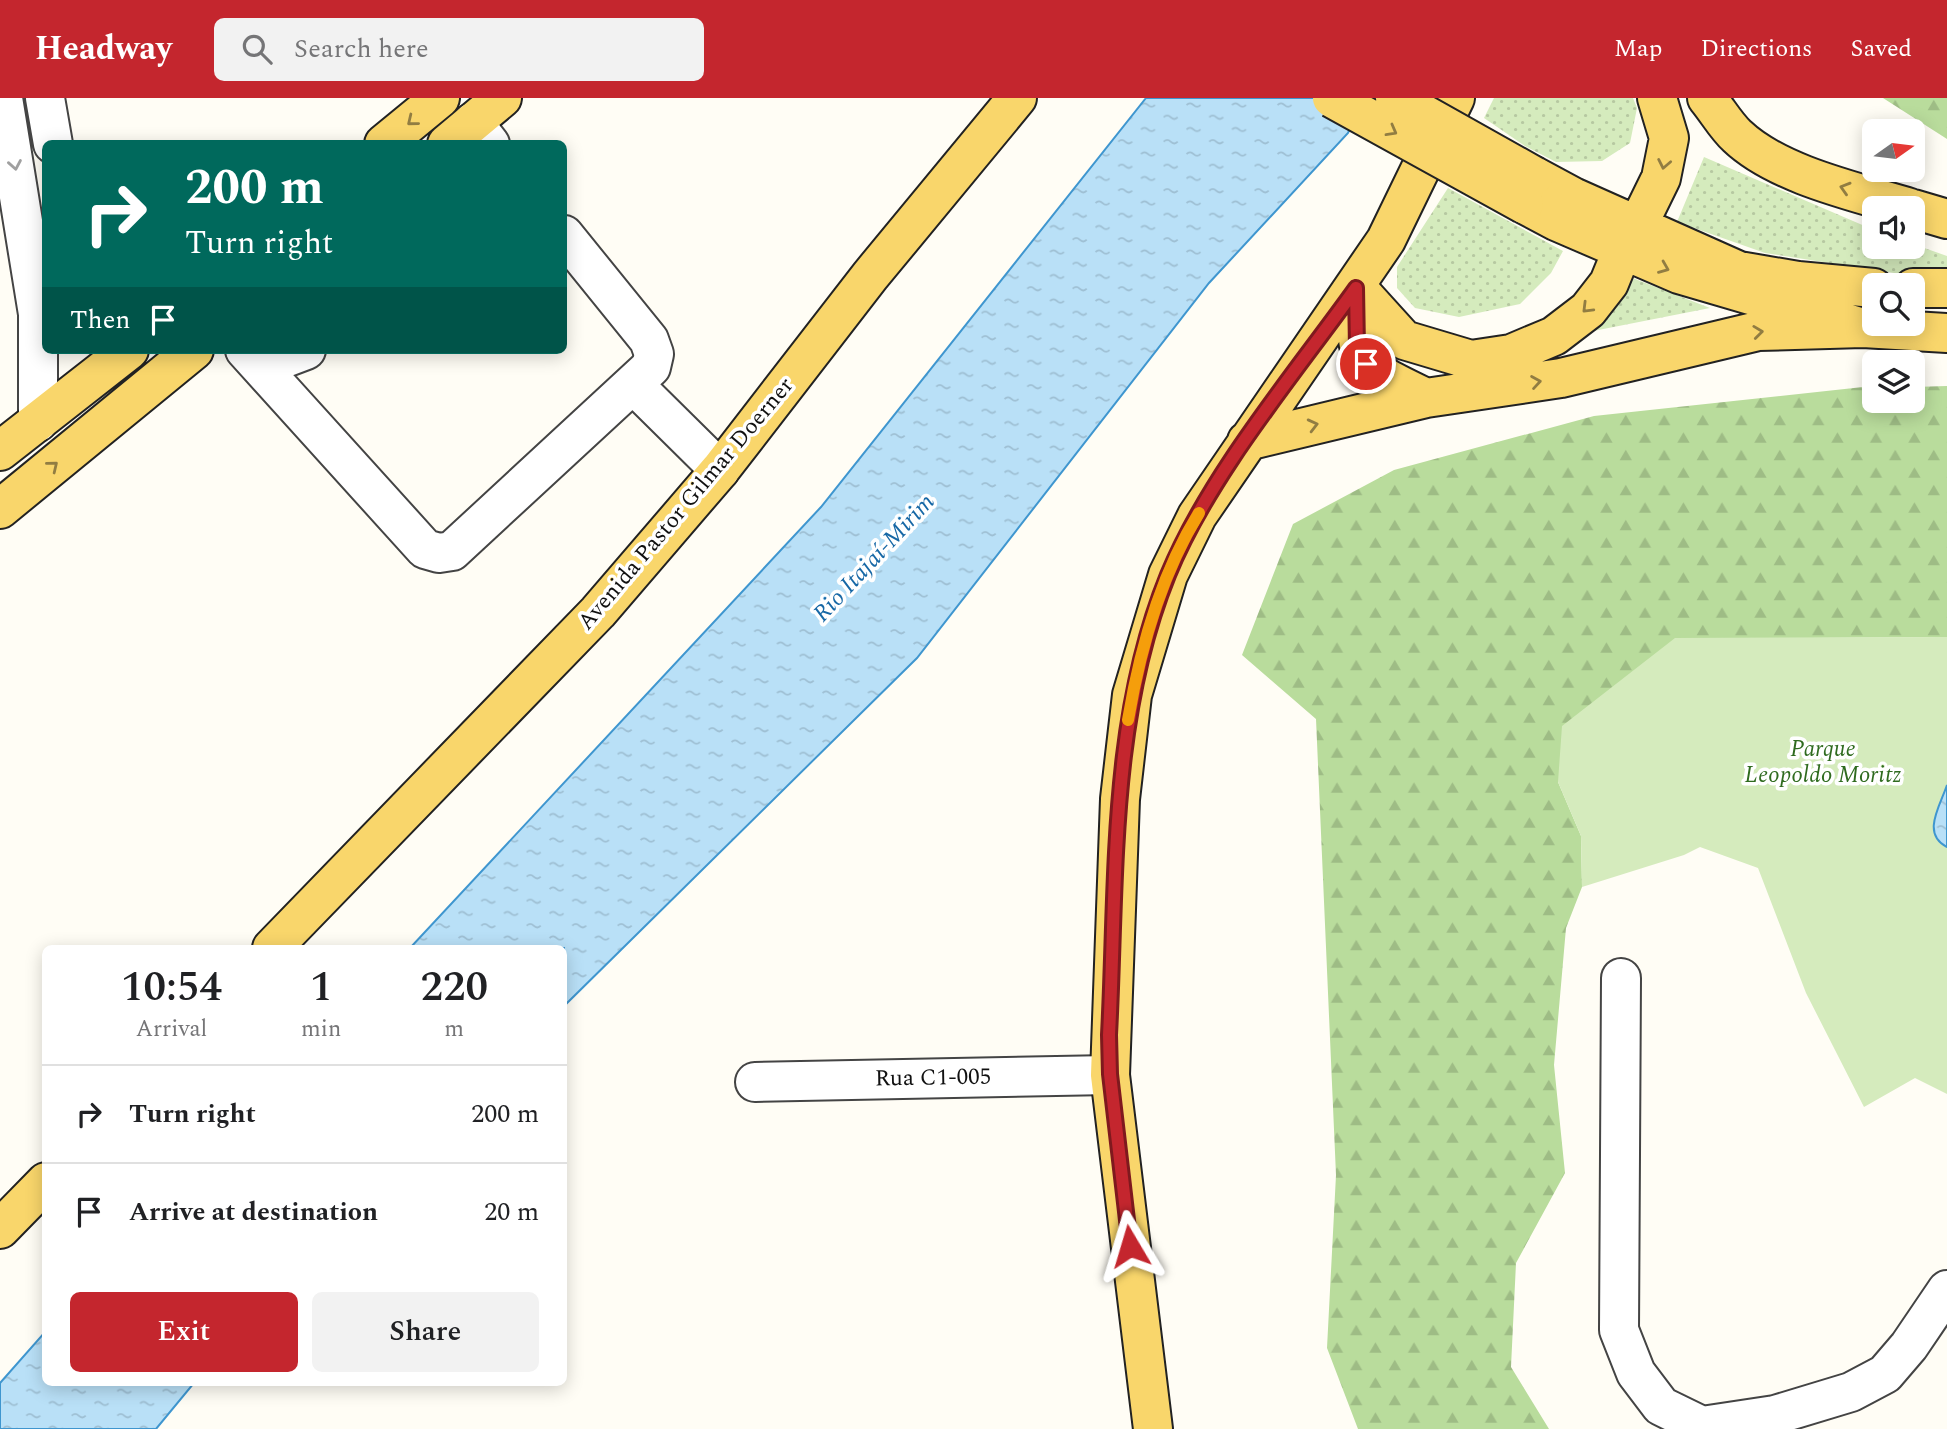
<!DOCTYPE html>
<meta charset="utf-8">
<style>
body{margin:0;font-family:Spectral,serif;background:#f2f2f2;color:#202124;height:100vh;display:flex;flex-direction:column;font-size:26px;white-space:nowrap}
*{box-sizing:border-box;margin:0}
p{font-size:23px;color:#757577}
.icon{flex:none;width:38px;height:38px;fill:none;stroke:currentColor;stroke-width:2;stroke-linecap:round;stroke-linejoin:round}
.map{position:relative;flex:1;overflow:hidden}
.details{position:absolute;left:42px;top:847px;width:525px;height:441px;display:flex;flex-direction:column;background:#fff;border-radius:10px;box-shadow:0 4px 18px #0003}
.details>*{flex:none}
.banner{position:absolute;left:42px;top:42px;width:525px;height:214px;border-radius:10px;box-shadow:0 4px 18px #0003;background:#00695c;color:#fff;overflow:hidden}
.needle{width:46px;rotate:76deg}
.controls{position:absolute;left:1862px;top:21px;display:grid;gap:14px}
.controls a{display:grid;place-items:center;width:63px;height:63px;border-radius:10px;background:#fff;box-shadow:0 4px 18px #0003;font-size:35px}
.pin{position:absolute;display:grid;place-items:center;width:60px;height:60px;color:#fff;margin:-30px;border:4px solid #fff;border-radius:50%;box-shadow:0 2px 7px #0007}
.me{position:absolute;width:77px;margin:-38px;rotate:353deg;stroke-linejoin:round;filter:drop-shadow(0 0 5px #0008)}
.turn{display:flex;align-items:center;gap:24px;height:147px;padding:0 28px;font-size:32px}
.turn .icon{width:91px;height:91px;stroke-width:2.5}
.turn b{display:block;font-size:49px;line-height:60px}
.then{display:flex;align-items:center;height:66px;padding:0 28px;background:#0003;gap:14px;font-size:26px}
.eta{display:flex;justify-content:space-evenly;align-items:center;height:119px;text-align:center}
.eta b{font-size:42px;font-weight:600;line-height:49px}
.button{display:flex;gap:14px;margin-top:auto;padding:14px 28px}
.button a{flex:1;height:80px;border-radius:10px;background:#c4262e;color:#fff;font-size:28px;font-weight:600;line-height:80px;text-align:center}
.button a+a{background:#f2f2f2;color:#202124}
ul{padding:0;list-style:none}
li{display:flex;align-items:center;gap:21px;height:98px;padding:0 28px;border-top:2px solid #e0e0e0}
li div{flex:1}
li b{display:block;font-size:26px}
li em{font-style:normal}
header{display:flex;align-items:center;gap:42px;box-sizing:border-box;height:98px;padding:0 35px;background:#c4262e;color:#fff}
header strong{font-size:33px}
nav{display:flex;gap:38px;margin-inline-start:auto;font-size:24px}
.search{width:490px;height:63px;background:#f2f2f2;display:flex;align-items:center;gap:18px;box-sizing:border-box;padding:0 24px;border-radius:10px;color:#757577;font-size:26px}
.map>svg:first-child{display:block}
.grass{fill:url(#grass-dots)}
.forest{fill:url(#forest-firs)}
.park{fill:#d5ebbd}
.water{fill:url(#water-ripples);stroke:#3f96cf;stroke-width:2}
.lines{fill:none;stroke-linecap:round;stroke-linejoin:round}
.minor-casing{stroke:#444;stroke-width:42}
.major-casing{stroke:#222;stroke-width:42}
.minor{stroke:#fff;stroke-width:38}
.major{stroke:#f9d66b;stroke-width:38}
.major-bridge-casing{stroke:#222;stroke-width:42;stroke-linecap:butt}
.major-bridge{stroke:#f9d66b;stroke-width:38}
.oneway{stroke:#917d42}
.oneway2{stroke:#a0a0a0}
.route-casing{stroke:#7f191e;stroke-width:18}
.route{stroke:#c4262e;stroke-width:12}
.slow{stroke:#f59e0b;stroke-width:12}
.labels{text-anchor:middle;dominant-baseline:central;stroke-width:7;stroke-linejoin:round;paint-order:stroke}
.street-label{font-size:23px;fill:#111;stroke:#fff}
.park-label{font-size:23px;font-style:italic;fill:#2f6b1f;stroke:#fff}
.water-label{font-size:24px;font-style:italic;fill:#1768a6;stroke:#fff}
</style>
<header>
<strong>Headway</strong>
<div class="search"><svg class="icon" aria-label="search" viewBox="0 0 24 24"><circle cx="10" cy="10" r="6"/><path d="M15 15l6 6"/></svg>Search here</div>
<nav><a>Map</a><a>Directions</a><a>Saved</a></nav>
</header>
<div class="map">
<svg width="1947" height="1331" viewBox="0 0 1947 1331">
<defs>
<pattern id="grass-dots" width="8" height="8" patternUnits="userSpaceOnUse" patternTransform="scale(1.75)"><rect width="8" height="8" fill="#d5ebbd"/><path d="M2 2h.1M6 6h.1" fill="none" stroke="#b6c8a1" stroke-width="1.8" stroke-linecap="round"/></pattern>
<pattern id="forest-firs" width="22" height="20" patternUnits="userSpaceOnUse" patternTransform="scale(1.75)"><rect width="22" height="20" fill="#b9dc9c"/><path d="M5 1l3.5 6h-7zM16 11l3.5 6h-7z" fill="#9ebc85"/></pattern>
<pattern id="water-ripples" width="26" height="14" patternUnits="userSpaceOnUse" patternTransform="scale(1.75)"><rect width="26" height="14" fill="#b9e0f7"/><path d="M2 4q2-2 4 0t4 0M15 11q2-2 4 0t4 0" fill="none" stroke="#9ebfd3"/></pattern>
</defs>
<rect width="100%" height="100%" fill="#fffdf5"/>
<path class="grass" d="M 1494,0 L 1633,0 L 1637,10 L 1630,45 L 1602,63 L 1556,64 L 1525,48 L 1484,20 Z
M 1704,59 L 1874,132 L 1874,149 L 1913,149 L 1913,146 L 1947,158 L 1947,177 L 1907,177 L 1765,155 L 1677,124 Z
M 1448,90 L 1563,153 L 1551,175 L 1520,206 L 1459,219 L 1415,210 L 1397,190 L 1397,169 Z
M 1630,179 L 1710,210 L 1573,237 Z"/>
<path class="forest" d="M 1883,0 L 1947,0 L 1947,41 Z
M 1947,288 L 1947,539 L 1675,541 L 1558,684 L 1581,738 L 1582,789 L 1566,830 L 1554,967 L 1565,1075 L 1516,1165 L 1511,1269 L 1549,1331 L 1358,1331 L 1327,1250 L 1336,1077 L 1316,621 L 1242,557 L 1293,426 L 1394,372 L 1594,318 L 1863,289 L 1874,289 L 1874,303 L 1913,303 L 1913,289 Z"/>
<path class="park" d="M 1947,539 L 1947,996 L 1915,980 L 1864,1009 L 1806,895 L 1758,770 L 1700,749 L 1684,757 L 1582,789 L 1581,738 L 1558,684 L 1562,628 L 1675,540 Z"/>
<path class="water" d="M 1146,0 L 1364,0 L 1348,35 L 1209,185 L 917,560 L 564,908 L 564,850 L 410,850 L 821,409 Z
M 1947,687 L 1947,749 C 1921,736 1940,708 1947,687 Z
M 45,1234 L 46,1284 L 194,1285 L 156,1331 L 0,1331 L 0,1285 Z"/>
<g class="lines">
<defs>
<path id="minor" d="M 3,0 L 38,216 L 38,324
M 45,0 L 53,46
M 473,24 L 490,46
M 245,252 L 425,451 L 439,455 L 452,453 L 651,269 L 654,256 L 649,242 L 564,137
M 261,269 L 306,252
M 634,287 L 720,372
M 1621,880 L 1619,1232 L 1636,1275 L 1661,1308 L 1702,1328 L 1775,1317 L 1851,1294 L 1885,1276 L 1909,1248 L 1947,1192
M 755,984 L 1110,977"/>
<path id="major" d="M 1707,0 C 1717,12 1726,28 1737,38 C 1778,77 1857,94 1910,110
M 384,46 L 440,0
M 447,46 L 502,0
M 1534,78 L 1573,99 L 1739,173 L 1798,183 L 1874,190
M 1524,106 L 1556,123 L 1679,176 L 1863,230 L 1947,235
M 1913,111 L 1947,121
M 1637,129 L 1661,80 L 1669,40 L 1657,0
M 1356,189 L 1404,242 L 1471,262 L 1511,256 L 1554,238 L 1588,212 L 1609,185 L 1622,153
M 1356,189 C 1357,269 1354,265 1426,300
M 1913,190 L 1947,190
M 1247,343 L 1426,300 L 1561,280 L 1758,233 L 1863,230
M 0,353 L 129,252
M 0,411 L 194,252
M 272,850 L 598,514 L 720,372 L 870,178 L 1017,0
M 0,1131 L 46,1084
M 1153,1331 L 1110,977 L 1120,701 L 1132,597 L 1168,477 L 1197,418 L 1386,142 L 1455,0"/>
</defs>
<use href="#minor" class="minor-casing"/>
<use href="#major" class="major-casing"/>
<use href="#minor" class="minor"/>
<use href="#major" class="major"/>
<defs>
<path id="major-bridge" d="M 1332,0 L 1524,106
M 1395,0 L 1534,78"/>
</defs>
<use href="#major-bridge" class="major-bridge-casing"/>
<use href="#major-bridge" class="major-bridge"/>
</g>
<defs><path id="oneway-chevron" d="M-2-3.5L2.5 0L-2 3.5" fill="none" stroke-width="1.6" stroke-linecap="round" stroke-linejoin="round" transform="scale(1.75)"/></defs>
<g class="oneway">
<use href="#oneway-chevron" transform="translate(412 23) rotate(141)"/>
<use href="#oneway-chevron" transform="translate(1392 33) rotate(29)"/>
<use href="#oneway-chevron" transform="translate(1664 66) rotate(101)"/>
<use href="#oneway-chevron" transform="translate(1845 90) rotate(-163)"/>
<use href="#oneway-chevron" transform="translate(1664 170) rotate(22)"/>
<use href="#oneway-chevron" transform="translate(1587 210) rotate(135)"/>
<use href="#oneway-chevron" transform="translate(1758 234) rotate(-7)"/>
<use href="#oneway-chevron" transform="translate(1536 284) rotate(-9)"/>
<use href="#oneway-chevron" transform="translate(1313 327) rotate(-14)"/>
<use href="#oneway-chevron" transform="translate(53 368) rotate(-39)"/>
</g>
<use class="oneway2" href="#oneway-chevron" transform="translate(15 67) rotate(80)"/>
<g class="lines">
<defs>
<path id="route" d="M 1130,1148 L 1110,976 L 1109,937 C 1117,783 1109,622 1168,477 C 1209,377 1293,278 1356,190 L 1357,250 L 1366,266"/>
</defs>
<use href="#route" class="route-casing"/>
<use href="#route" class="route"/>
<path class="slow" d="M 1128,622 C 1140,551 1161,476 1199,415"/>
</g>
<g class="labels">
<g class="street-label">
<text transform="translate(686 406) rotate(-50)">Avenida Pastor Gilmar Doerner</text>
<text transform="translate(933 980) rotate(-1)">Rua C1-005</text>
</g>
<g class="park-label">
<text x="1823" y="651">Parque<tspan x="1823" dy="26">Leopoldo Moritz</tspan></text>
</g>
<g class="water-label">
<text transform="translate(874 460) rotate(-47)">Rio Itajaí-Mirim</text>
</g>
</g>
</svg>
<div class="controls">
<a><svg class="needle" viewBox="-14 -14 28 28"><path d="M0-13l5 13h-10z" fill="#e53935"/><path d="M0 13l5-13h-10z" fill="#757577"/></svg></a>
<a><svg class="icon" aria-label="sound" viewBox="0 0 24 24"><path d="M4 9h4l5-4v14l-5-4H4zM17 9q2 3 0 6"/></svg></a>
<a><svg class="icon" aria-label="search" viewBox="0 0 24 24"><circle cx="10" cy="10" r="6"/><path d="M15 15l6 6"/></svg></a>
<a><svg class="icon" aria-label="layers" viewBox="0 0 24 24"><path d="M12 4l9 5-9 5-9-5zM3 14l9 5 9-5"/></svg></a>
</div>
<div class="pin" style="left:1366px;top:266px;background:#d93025"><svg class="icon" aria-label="arrive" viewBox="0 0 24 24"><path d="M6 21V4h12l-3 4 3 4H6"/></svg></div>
<svg class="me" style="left:1130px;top:1148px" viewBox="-20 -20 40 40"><path d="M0-17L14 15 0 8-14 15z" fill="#c4262e" stroke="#fff" stroke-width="4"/></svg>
<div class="banner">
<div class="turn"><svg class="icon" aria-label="right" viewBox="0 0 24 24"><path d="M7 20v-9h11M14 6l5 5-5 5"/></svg><div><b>200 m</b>Turn right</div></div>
<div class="then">Then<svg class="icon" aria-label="arrive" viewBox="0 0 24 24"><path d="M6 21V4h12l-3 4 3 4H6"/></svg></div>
</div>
<section class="details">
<div class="eta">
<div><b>10:54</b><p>Arrival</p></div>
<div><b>1</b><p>min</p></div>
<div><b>220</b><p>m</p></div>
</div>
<ul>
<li><svg class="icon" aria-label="right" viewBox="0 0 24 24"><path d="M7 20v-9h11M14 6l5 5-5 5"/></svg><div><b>Turn right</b></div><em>200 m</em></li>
<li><svg class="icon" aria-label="arrive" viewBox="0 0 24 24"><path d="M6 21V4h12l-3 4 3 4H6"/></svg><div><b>Arrive at destination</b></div><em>20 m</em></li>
</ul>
<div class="button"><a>Exit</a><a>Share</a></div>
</section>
</div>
